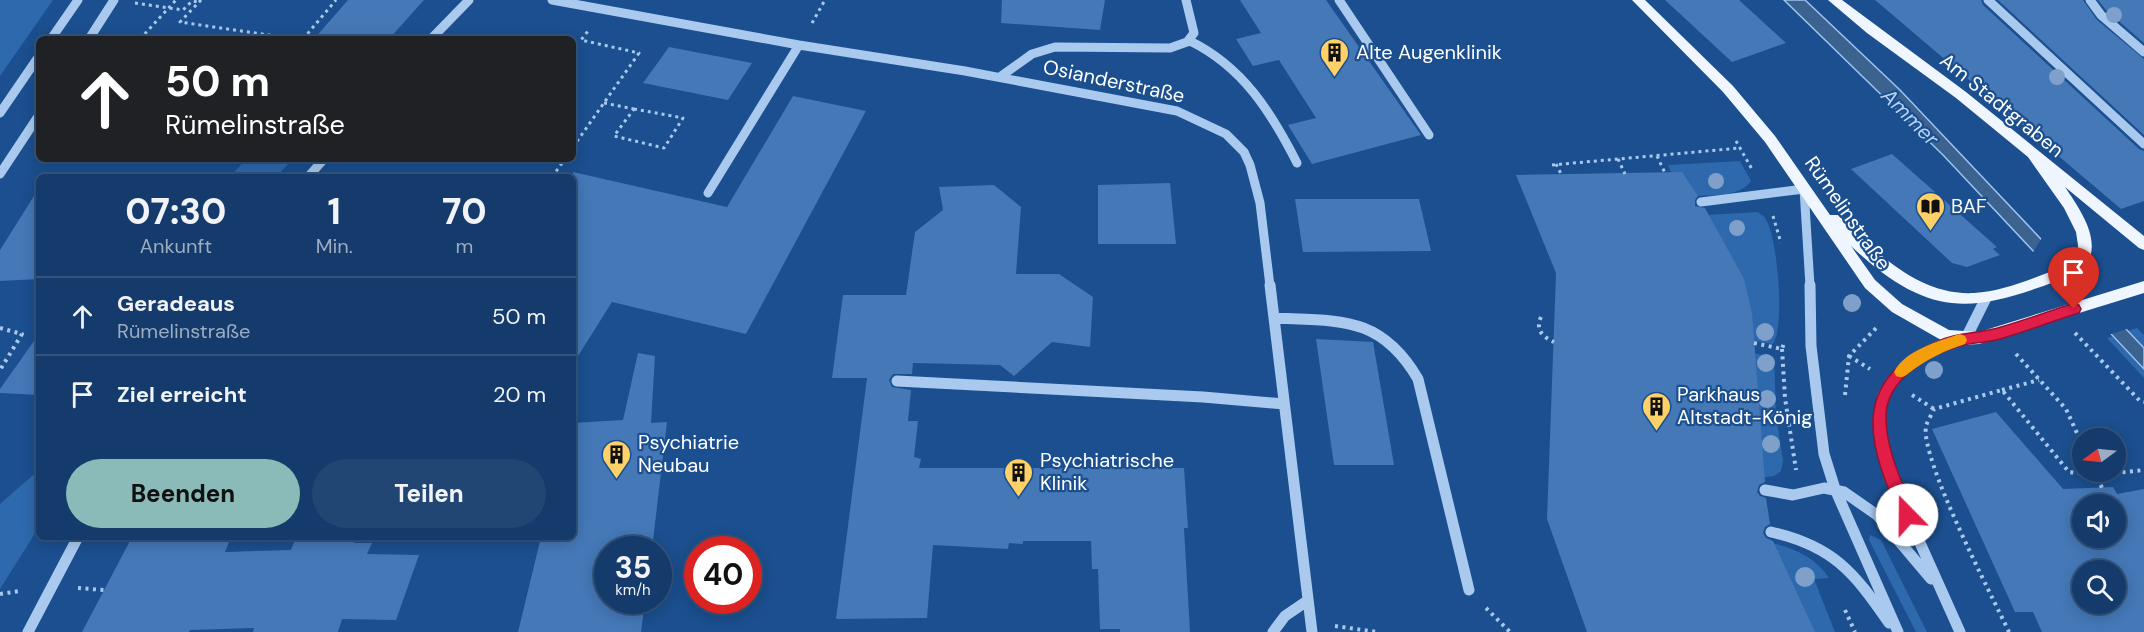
<!DOCTYPE html>
<html lang="de">
<meta charset="utf-8">
<style>
body{margin:0;font-family:"DM Sans",sans-serif;background:#214673;color:#f1f3f6;height:100vh;display:flex;flex-direction:column;font-size:22px;white-space:nowrap}
*{box-sizing:border-box;margin:0}
p{font-size:20px;color:#9dadc1}
.icon{flex:none;width:33px;height:33px;fill:none;stroke:currentColor;stroke-width:2;stroke-linecap:round;stroke-linejoin:round}
.map{position:relative;flex:1;overflow:hidden}
.panel{position:absolute;left:36px;top:174px;width:540px;height:366px;display:flex;flex-direction:column;background:#143b6b;border-radius:9px;box-shadow:0 3px 15px #0003,0 0 0 2px #33557e}
.panel>*{flex:none}
.guide{position:absolute;left:36px;top:36px;width:540px;height:126px;border-radius:9px;box-shadow:0 3px 15px #0003,0 0 0 2px #33557e;background:#202124;color:#fff;overflow:hidden}
.needle{width:39px;rotate:255deg}
.tools{position:absolute;left:2072px;top:428px;display:grid;gap:12px}
.tools a{display:grid;place-items:center;width:54px;height:54px;border-radius:50%;background:#143b6b;box-shadow:0 3px 15px #0003,0 0 0 2px #33557e;font-size:30px}
.speed{position:absolute;left:594px;top:536px;display:flex;gap:12px;font-size:30px;font-weight:700;text-align:center}
.speed>*{display:grid;place-content:center;width:78px;height:78px;border-radius:50%;background:#143b6b;box-shadow:0 3px 15px #0003,0 0 0 2px #33557e;line-height:1}
.speed small{font-size:15px;font-weight:400}
.speed .limit{border:9px solid #d22;background:#fff;color:#111}
.pin{position:absolute;display:grid;place-items:center;width:51px;height:51px;color:#fff;margin:-62px -26px;border-radius:50% 50% 50% 0;rotate:-45deg;box-shadow:0 0 6px #0007}
.pin .icon{rotate:45deg}
.me{position:absolute;width:66px;margin:-33px;rotate:338deg;stroke-linejoin:round;filter:drop-shadow(0 0 4px #0008)}
.turn{display:flex;align-items:center;gap:21px;height:126px;padding:0 30px;font-size:27px}
.turn .icon{width:78px;height:78px;stroke-width:2.5}
.turn b{display:block;font-size:42px;line-height:51px}
.eta{display:flex;justify-content:space-evenly;align-items:center;height:102px;text-align:center}
.eta b{font-size:36px;font-weight:800;line-height:42px}
.primary-button{display:flex;gap:12px;margin-top:auto;padding:12px 30px}
.primary-button a{flex:1;height:69px;border-radius:36px;background:#8bbbb9;color:#111;font-size:24px;font-weight:800;line-height:69px;text-align:center}
.primary-button a+a{background:#214673;color:#f1f3f6}
ul{padding:0;list-style:none}
li{display:flex;align-items:center;gap:18px;height:78px;padding:0 30px;border-top:2px solid #33557e}
li div{flex:1}
li b{display:block;font-size:22px}
li em{font-style:normal}
.map>svg:first-child{display:block}
.green{fill:#2e69ad}
.water{fill:#3c6290;stroke:#9cc4f0;stroke-width:1.5}
.pier{fill:#1b4f8f}
.building{fill:#4478b7;fill-rule:evenodd}
.lines{fill:none;stroke-linecap:round;stroke-linejoin:round}
.path-far1{stroke:#a9c9ee;stroke-width:3;stroke-dasharray:3 4;stroke-linecap:butt}
.path{stroke:#a9c9ee;stroke-width:4;stroke-dasharray:3 4.5;stroke-linecap:butt}
.minor-far1{stroke:#a9c9ee;stroke-width:9}
.minor{stroke:#a9c9ee;stroke-width:11}
.major{fill:#f0f6ff;fill-rule:evenodd}
.tree{fill:#7ea0ca}
.route{fill:#e11d48;stroke:#92132f;stroke-width:1.5}
.slow{fill:#f59e0b}
.labels{text-anchor:middle;dominant-baseline:central;stroke-width:4.5;stroke-linejoin:round;paint-order:stroke}
.poi-label{font-size:20px;fill:#fff;stroke:#1b4f8f;text-anchor:start}
.street-label{font-size:20px;fill:#fff;stroke:#1b4f8f}
.water-label{font-size:21px;font-style:italic;fill:#b5d3f5;stroke:#1b4f8f}
</style>
<div class="map">
<svg width="2144" height="632" viewBox="0 0 2144 632">
<rect width="100%" height="100%" fill="#1b4f8f"/>
<path class="green" d="M 0,0 L 53,0 L 0,76 Z
M 246,159 L 293,159 L 276,177 L 230,177 Z
M 1740,161 L 1751,181 C 1740,197 1713,195 1695,196 L 1672,174 L 1668,165 Z
M 1757,212 C 1760,214 1763,215 1765,218 C 1778,236 1785,327 1773,344 L 1751,340 L 1707,215 Z
M 2137,328 L 2144,335 L 2144,378 L 2107,338 Z
M 1753,353 L 1774,357 L 1776,415 L 1783,461 L 1781,471 L 1774,476 L 1761,478 Z
M 39,470 L 39,527 L 0,589 L 0,504 Z
M 1870,535 L 1881,540 L 1927,632 L 1916,632 L 1869,540 Z
M 1772,543 C 1795,548 1816,558 1829,578 L 1814,579 L 1835,632 L 1813,632 Z"/>
<path class="water" d="M 1784,0 L 1805,0 L 1900,90 L 2144,348 L 2144,369 L 1943,155 Z"/>
<path class="pier" d="M 2043,236 L 2119,317 L 2130,328 L 2108,335 L 2032,254 Z"/>
<path class="building" d="M 348,0 L 424,0 L 389,39 L 314,39 Z
M 1002,0 L 1105,0 L 1100,30 L 1001,23 Z
M 1240,0 L 1326,0 L 1421,135 L 1312,164 L 1288,125 L 1316,118 L 1279,60 L 1253,66 L 1236,39 L 1261,33 Z
M 1665,0 L 1739,0 L 1786,43 L 1732,62 Z
M 1875,0 L 1981,0 L 1983,5 L 2139,149 L 2144,151 L 2144,201 L 2121,209 Z
M 1998,0 L 2083,0 L 2097,20 L 2144,59 L 2144,135 Z
M 2098,0 L 2144,0 L 2144,43 L 2106,10 Z
M 669,47 L 752,63 L 728,100 L 643,83 Z
M 793,96 L 866,111 L 746,334 L 612,302 L 573,364 L 573,172 L 727,207 Z
M 1892,154 L 1997,247 L 1993,249 L 2000,255 L 1967,267 L 1952,263 L 1851,169 Z
M 1682,172 L 1698,196 L 1695,200 L 1695,206 L 1705,208 L 1744,279 L 1752,313 L 1765,482 L 1759,485 L 1757,492 L 1760,496 L 1766,498 L 1770,524 L 1765,527 L 1763,533 L 1766,538 L 1773,541 L 1815,632 L 1587,632 L 1547,519 L 1556,273 L 1516,175 Z
M 1170,183 L 1176,244 L 1098,244 L 1098,185 Z
M 994,185 L 1021,207 L 1016,274 L 1059,274 L 1093,297 L 1090,347 L 1052,342 L 1014,376 L 1000,365 L 913,363 L 912,374 L 893,374 L 889,380 L 892,387 L 911,390 L 908,421 L 918,421 L 914,457 L 921,459 L 919,468 L 1184,468 L 1188,528 L 1184,528 L 1190,632 L 1120,632 L 1120,629 L 1100,629 L 1098,569 L 1092,569 L 1091,541 L 1023,541 L 1023,544 L 1009,543 L 1008,549 L 933,545 L 927,618 L 836,619 L 867,378 L 832,378 L 843,295 L 906,295 L 915,232 L 943,210 L 939,187 Z
M 39,188 L 39,279 L 0,281 L 0,250 Z
M 1295,199 L 1419,199 L 1431,251 L 1303,252 Z
M 39,334 L 39,395 L 0,393 L 0,389 Z
M 1316,339 L 1373,342 L 1394,465 L 1334,465 Z
M 638,353 L 655,356 L 651,423 L 667,422 L 652,549 L 608,549 L 608,600 L 645,600 L 641,632 L 518,632 L 541,537 L 573,537 L 573,423 L 623,420 Z
M 1996,412 L 2063,489 L 2113,487 L 2117,494 L 2144,489 L 2144,632 L 2042,632 L 2033,612 L 2015,612 L 1932,429 ZM 2082,504 L 2115,504 L 2115,537 L 2082,537 ZM 2082,570 L 2115,570 L 2115,603 L 2082,603 Z
M 132,537 L 231,537 L 225,552 L 291,550 L 296,537 L 356,537 L 354,543 L 372,543 L 367,554 L 419,555 L 396,620 L 342,619 L 338,632 L 253,632 L 254,628 L 190,630 L 189,632 L 82,632 Z"/>
<g class="lines">
<path class="path-far1" d="M 201,0 L 180,22 L 296,39
M 135,3 L 183,10 L 192,1 L 198,2
M 812,23 L 825,0
M 140,39 L 176,0
M 303,39 L 336,0
M 604,103 L 634,109
M 634,109 L 683,118 L 664,148 L 614,136 Z
M 1736,141 L 1753,171
M 573,147 L 639,53 L 581,40 L 588,31
M 1657,156 L 1665,173
M 1618,159 L 1625,174
M 1556,164 L 1561,174
M 1552,165 L 1740,148
M 552,177 L 565,159
M 1773,216 L 1781,243"/>
<path class="path" d="M 1541,317 C 1535,330 1543,337 1554,342
M 0,328 L 22,334 L 0,370
M 2075,333 L 2140,401 L 2144,402
M 1754,343 L 1782,349 L 1784,343
M 1782,349 L 1785,398 L 1796,470
M 2016,354 L 2066,409 L 2082,444
M 1849,356 L 1870,369
M 2002,390 L 2039,380
M 1845,395 L 1849,356 L 1879,325
M 1912,395 L 1934,409
M 2095,471 L 2102,488
M 78,588 L 104,590
M 0,594 L 20,591
M 1486,608 L 1510,632
M 1845,610 L 1855,632
M 1335,626 L 1377,632
M 2009,632 C 1992,596 1920,459 1926,426 C 1928,420 1932,414 1934,409 L 2002,390 L 2069,472 L 2096,475 L 2144,470"/>
<path class="minor-far1" d="M 552,0 L 799,45 L 965,71 L 1177,111 L 1226,134 L 1244,152 L 1250,165 L 1260,203 L 1270,286
M 1339,0 L 1429,135
M 1988,0 L 2144,144
M 2090,0 L 2101,15 L 2144,52
M 51,39 L 78,0
M 89,39 L 114,0
M 431,39 L 469,0
M 1190,41 C 1243,67 1271,112 1297,163
M 1000,77 L 1032,54 L 1055,47 L 1170,48 L 1187,42 L 1194,33 L 1186,0
M 0,113 L 39,56
M 0,174 L 39,115
M 308,177 L 324,159
M 708,193 L 799,45
M 1701,202 L 1804,189 L 1810,286"/>
<path class="minor" d="M 1270,285 L 1312,632
M 1810,285 L 1811,346 L 1824,454 L 1835,489 L 1898,632
M 1275,318 C 1341,321 1381,316 1418,379 L 1469,590
M 897,381 L 1203,397 L 1284,404
M 1765,490 L 1793,495 L 1824,488 L 1844,492 L 1877,515 L 1931,579
M 1771,532 C 1833,546 1854,572 1889,623
M 28,632 L 78,537
M 1273,632 L 1285,616 L 1307,601
M 1960,632 L 1899,496 L 1885,456 L 1879,413 L 1883,396 L 1891,382 L 1906,367 L 1939,346 L 1962,339 L 1968,334 L 1986,298"/>
<path class="major" d="M 1632,0 L 1645,0 L 1733,86 L 1775,136 L 1830,215 L 1838,215 C 1875,251 1918,296 1974,293 C 2007,291 2040,275 2071,264 L 2077,257 L 2078,245 L 2076,232 L 2064,208 L 2028,157 L 1956,98 L 1867,33 L 1828,0 L 1842,0 L 1966,92 L 2144,236 L 2144,250 L 2139,248 L 2065,187 C 2082,212 2106,246 2081,272 C 1980,310 1937,327 1851,246 L 1875,280 L 1902,304 L 1949,330 L 1979,332 L 2144,281 L 2144,293 L 1979,344 L 1962,345 L 1941,340 L 1892,312 L 1865,288 L 1765,142 L 1723,92 Z"/>
</g>
<g class="tree">
<circle cx="2114" cy="15" r="8"/>
<circle cx="2057" cy="77" r="8"/>
<circle cx="1716" cy="181" r="8"/>
<circle cx="1737" cy="228" r="8"/>
<circle cx="1852" cy="303" r="9"/>
<circle cx="1765" cy="332" r="9"/>
<circle cx="1766" cy="363" r="9"/>
<circle cx="1934" cy="370" r="9"/>
<circle cx="1767" cy="399" r="9"/>
<circle cx="1771" cy="444" r="9"/>
<circle cx="1805" cy="577" r="10"/>
</g>
<path class="route" d="M 2074,303 L 2079,305 L 2081,309 L 2079,313 C 2053,321 2027,331 2000,339 C 1987,343 1973,342 1960,346 C 1929,354 1888,379 1886,414 C 1885,449 1903,484 1915,515 L 1913,520 L 1907,522 L 1902,520 C 1869,448 1847,384 1934,343 C 1955,332 1979,334 2001,327 C 2025,320 2050,311 2074,303 Z"/>
<path class="slow" d="M 1960,334 L 1965,336 L 1967,340 L 1965,344 C 1944,351 1927,359 1909,373 C 1904,377 1902,378 1896,376 L 1894,372 C 1905,350 1939,341 1960,334 Z"/>
<defs>
<symbol id="building-pin" viewBox="-11 -11 22 30"><path d="M0 17L-7.5 6A9.5 9.5 0 1 1 7.5 6Z" fill="#ffd166" stroke="#1b4f8f"/><path d="M-4-6H4V6H1V3H-1V6H-4ZM-2.5-4.3h1.7v1.8h-1.7ZM.8-4.3h1.7v1.8H.8ZM-2.5-1h1.7V.8h-1.7ZM.8-1h1.7V.8H.8Z" fill="#111"/></symbol>
<symbol id="library-pin" viewBox="-11 -11 22 30"><path d="M0 17L-7.5 6A9.5 9.5 0 1 1 7.5 6Z" fill="#ffd166" stroke="#1b4f8f"/><path d="M-6-4Q-3-5.5-.7-3.5V5Q-3 3-6 4ZM6-4Q3-5.5 .7-3.5V5Q3 3 6 4Z" fill="#111"/></symbol>
</defs>
<g fill-rule="evenodd">
<use href="#building-pin" x="1318" y="36" width="33" height="45"/>
<use href="#library-pin" x="1914" y="190" width="33" height="45"/>
<use href="#building-pin" x="1640" y="390" width="33" height="45"/>
<use href="#building-pin" x="600" y="438" width="33" height="45"/>
<use href="#building-pin" x="1002" y="456" width="33" height="45"/>
</g>
<g class="labels">
<g class="poi-label">
<text x="1356" y="52">Alte Augenklinik</text>
<text x="1951" y="206">BAF</text>
<text x="1677" y="394">Parkhaus<tspan x="1677" dy="23">Altstadt-König</tspan></text>
<text x="638" y="442">Psychiatrie<tspan x="638" dy="23">Neubau</tspan></text>
<text x="1040" y="460">Psychiatrische<tspan x="1040" dy="23">Klinik</tspan></text>
</g>
<g class="street-label">
<text transform="translate(1114 81) rotate(12)">Osianderstraße</text>
<text transform="translate(2002 105) rotate(39)">Am Stadtgraben</text>
<text transform="translate(1848 213) rotate(55)">Rümelinstraße</text>
</g>
<g class="water-label">
<text transform="translate(1910 117) rotate(45)">Ammer</text>
</g>
</g>
</svg>
<div class="tools">
<a><svg class="needle" viewBox="-14 -14 28 28"><path d="M0-13l5 13h-10z" fill="#e53935"/><path d="M0 13l5-13h-10z" fill="#9dadc1"/></svg></a>
<a><svg class="icon" aria-label="sound" viewBox="0 0 24 24"><path d="M4 9h4l5-4v14l-5-4H4zM17 9q2 3 0 6"/></svg></a>
<a><svg class="icon" aria-label="search" viewBox="0 0 24 24"><circle cx="10" cy="10" r="6"/><path d="M15 15l6 6"/></svg></a>
</div>
<div class="speed"><div>35<small>km/h</small></div><div class="limit">40</div></div>
<div class="pin" style="left:2074px;top:309px;background:#d93025"><svg class="icon" aria-label="arrive" viewBox="0 0 24 24"><path d="M6 21V4h12l-3 4 3 4H6"/></svg></div>
<svg class="me" style="left:1907px;top:515px" viewBox="-20 -20 40 40"><circle r="19" fill="#fff"/><path d="M0-13L10 11 0 6-10 11z" fill="#e11d48"/></svg>
<div class="guide">
<div class="turn"><svg class="icon" aria-label="ahead" viewBox="0 0 24 24"><path d="M12 20V5M6 11l6-6 6 6"/></svg><div><b>50 m</b>Rümelinstraße</div></div>
</div>
<section class="panel">
<div class="eta">
<div><b>07:30</b><p>Ankunft</p></div>
<div><b>1</b><p>Min.</p></div>
<div><b>70</b><p>m</p></div>
</div>
<ul>
<li><svg class="icon" aria-label="ahead" viewBox="0 0 24 24"><path d="M12 20V5M6 11l6-6 6 6"/></svg><div><b>Geradeaus</b><p>Rümelinstraße</p></div><em>50 m</em></li>
<li><svg class="icon" aria-label="arrive" viewBox="0 0 24 24"><path d="M6 21V4h12l-3 4 3 4H6"/></svg><div><b>Ziel erreicht</b></div><em>20 m</em></li>
</ul>
<div class="primary-button"><a>Beenden</a><a>Teilen</a></div>
</section>
</div>
